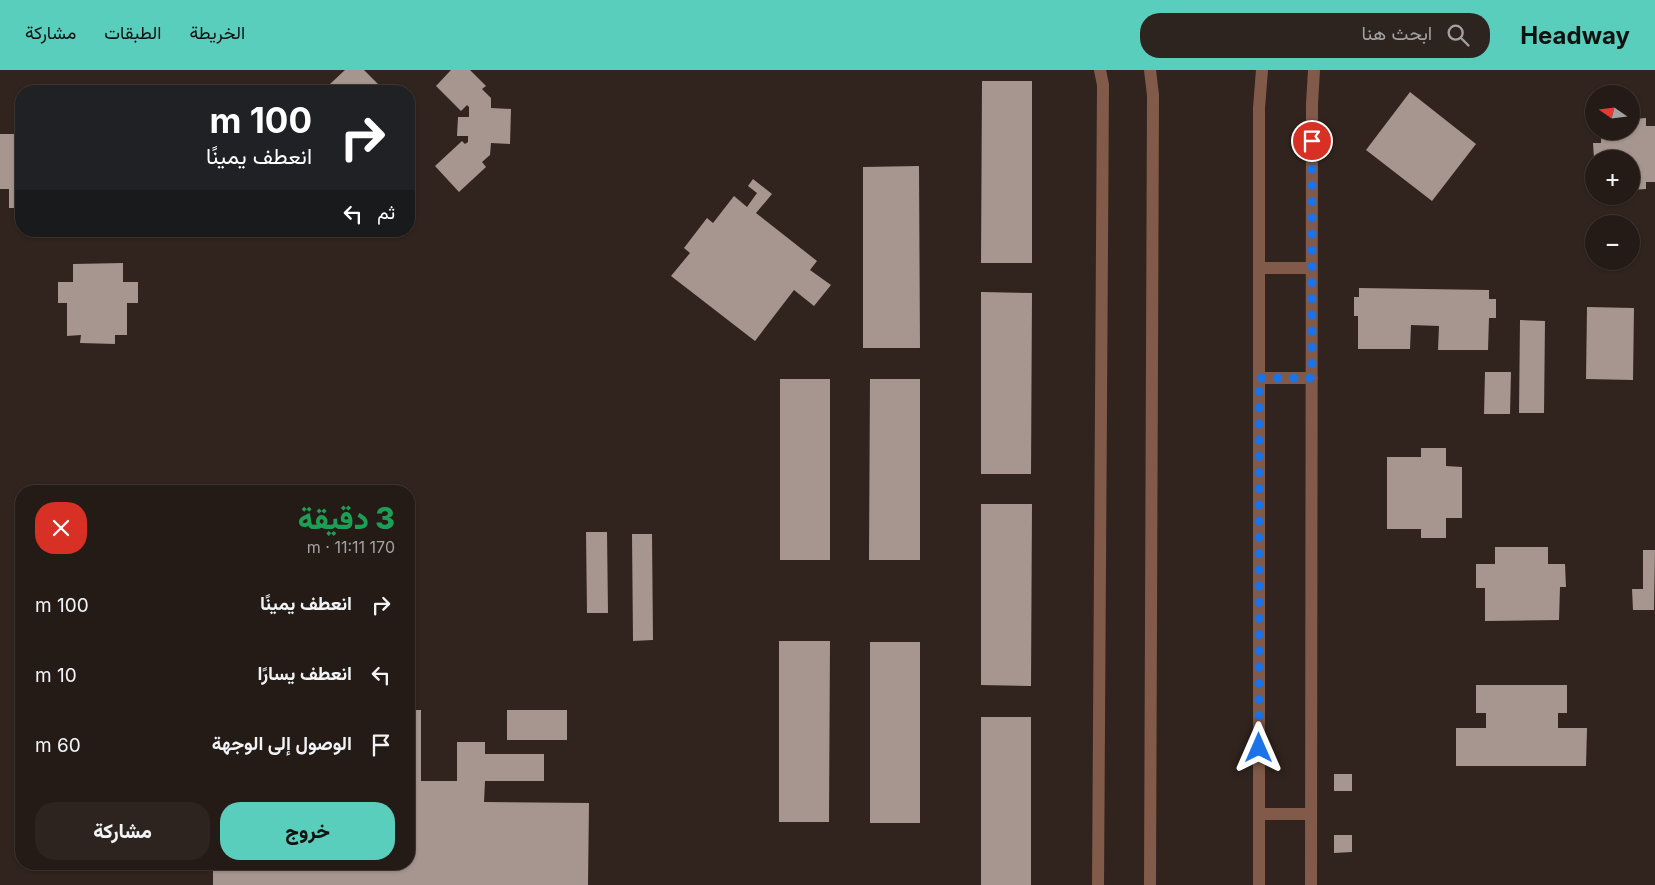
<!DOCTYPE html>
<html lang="ar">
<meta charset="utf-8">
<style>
body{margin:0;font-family:Inter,Vazirmatn,sans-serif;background:#2d241f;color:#f1f3f6;direction:rtl;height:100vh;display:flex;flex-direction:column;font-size:19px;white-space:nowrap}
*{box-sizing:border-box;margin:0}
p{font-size:16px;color:#a3a1a1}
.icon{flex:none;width:28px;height:28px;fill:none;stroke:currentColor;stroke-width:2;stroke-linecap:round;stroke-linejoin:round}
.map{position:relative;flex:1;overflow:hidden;direction:ltr}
.panel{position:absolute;left:15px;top:415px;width:400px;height:385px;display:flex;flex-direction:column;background:#251b16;border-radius:20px;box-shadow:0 1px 4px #0004,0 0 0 1px #423935;direction:rtl}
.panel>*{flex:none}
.top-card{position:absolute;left:15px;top:15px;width:400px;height:152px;border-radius:20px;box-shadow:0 1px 4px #0004,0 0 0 1px #423935;direction:rtl;background:#202124;color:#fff;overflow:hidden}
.needle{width:32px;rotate:284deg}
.controls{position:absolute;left:1585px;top:15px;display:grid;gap:10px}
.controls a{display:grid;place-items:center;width:55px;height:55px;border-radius:50%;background:#251b16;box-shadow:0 1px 4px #0004,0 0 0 1px #423935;font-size:25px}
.pin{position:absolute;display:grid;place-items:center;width:42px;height:42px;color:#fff;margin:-21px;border:2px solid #fff;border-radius:50%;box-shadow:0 1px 5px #0007}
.me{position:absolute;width:55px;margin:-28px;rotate:0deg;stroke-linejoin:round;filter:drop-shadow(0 0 4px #0008)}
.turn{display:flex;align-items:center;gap:18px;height:105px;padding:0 20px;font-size:22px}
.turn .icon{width:65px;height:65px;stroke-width:2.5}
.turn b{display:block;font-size:35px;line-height:42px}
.then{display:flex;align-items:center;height:48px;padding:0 20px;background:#0003;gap:10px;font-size:19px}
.round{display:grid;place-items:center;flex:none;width:52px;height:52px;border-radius:20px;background:#2d241f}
.head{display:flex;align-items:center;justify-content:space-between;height:85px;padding:0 20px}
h1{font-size:30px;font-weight:800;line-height:38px;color:#1e9e55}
.primary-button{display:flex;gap:10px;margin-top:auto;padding:10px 20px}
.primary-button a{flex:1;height:58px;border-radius:20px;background:#5acebc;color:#111;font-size:20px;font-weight:800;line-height:58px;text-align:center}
.primary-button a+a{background:#2d241f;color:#f1f3f6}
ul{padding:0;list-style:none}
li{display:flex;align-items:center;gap:15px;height:70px;padding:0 20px}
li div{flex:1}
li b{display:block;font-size:19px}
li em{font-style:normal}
header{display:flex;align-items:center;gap:30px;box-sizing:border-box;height:70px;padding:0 25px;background:#5acebc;color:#111}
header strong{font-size:24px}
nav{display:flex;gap:28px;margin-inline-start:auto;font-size:18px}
.search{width:350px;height:45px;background:#2d241f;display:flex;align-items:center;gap:12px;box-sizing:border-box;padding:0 18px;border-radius:20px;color:#a3a1a1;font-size:19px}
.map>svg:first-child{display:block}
.building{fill:#a6968f}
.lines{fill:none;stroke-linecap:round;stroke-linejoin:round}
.minor{stroke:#815a49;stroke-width:12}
.route{stroke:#1a73e8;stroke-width:9;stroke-dasharray:0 16.2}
</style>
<header>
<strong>Headway</strong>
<div class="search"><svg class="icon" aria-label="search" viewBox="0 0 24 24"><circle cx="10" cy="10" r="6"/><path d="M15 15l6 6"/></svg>ابحث هنا</div>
<nav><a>الخريطة</a><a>الطبقات</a><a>مشاركة</a></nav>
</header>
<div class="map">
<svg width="1655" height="815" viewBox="0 0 1655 815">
<rect width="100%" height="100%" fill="#31241e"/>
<path class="building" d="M 345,0 L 364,0 L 378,14 L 371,21 L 326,21 L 331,16 L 330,14 Z
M 451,0 L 470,0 L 486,16 L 482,19 L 491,28 L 491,38 L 511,39 L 510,74 L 491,73 L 490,85 L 482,92 L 486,97 L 459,122 L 435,96 L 462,71 L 465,74 L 468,72 L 468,66 L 457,66 L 458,47 L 469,47 L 469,37 L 467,35 L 461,41 L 436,16 Z
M 982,11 L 1032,11 L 1032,193 L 981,193 Z
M 1410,22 L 1476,74 L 1432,131 L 1366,80 Z
M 1646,48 L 1646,56 L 1655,56 L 1655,112 L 1646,112 L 1646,119 L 1631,120 L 1631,89 L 1594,89 L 1593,73 L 1601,73 L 1601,61 L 1631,61 L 1631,49 Z
M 16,56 L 21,56 L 21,138 L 9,138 L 9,119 L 0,119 L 0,64 L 16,64 Z
M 919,96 L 920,278 L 863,278 L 863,97 Z
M 753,109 L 772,124 L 756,143 L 817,191 L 810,200 L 831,215 L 814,236 L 794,220 L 755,271 L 671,206 L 690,183 L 684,178 L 707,148 L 713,153 L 734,126 L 747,137 L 757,123 L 748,116 Z
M 123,193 L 123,212 L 138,212 L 138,233 L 127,233 L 127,265 L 115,265 L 115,274 L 80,273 L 81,265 L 67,266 L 67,233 L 58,233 L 58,212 L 73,212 L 73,194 Z
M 1359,218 L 1489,220 L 1489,229 L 1496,229 L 1496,248 L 1489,248 L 1488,280 L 1438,280 L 1439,256 L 1411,255 L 1410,279 L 1358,279 L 1358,246 L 1354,246 L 1354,227 L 1359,227 Z
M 981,222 L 1032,223 L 1031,404 L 981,404 Z
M 1587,237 L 1634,238 L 1633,310 L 1586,309 Z
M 1520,250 L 1545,251 L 1544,343 L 1519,343 Z
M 1485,302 L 1511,302 L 1510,344 L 1484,344 Z
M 780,309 L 830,309 L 830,490 L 780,490 Z
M 870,309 L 920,309 L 920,490 L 869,490 Z
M 1421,378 L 1446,378 L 1446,396 L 1462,397 L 1462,448 L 1446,448 L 1446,468 L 1421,468 L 1421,459 L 1387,459 L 1387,387 L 1421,387 Z
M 981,434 L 1032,434 L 1031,616 L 981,615 Z
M 586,462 L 607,462 L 608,543 L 587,543 Z
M 632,464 L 652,464 L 653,570 L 633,571 Z
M 1495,477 L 1548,477 L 1548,494 L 1565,494 L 1566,517 L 1560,517 L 1559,550 L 1485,551 L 1485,518 L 1476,518 L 1476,494 L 1495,494 Z
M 1643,480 L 1655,480 L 1654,540 L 1633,540 L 1632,519 L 1643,519 Z
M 779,571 L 830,571 L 829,752 L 779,752 Z
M 870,572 L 920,572 L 920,753 L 870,753 Z
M 1476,615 L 1567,615 L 1567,643 L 1558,643 L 1558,658 L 1587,658 L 1586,696 L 1456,696 L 1456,658 L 1486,658 L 1486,643 L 1476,643 Z
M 409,640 L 421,640 L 421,711 L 457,711 L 457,672 L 485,672 L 485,684 L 544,684 L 544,711 L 485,711 L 484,732 L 589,733 L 588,815 L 213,815 L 213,794 L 409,794 Z
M 507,640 L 567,640 L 567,670 L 507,670 Z
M 981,647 L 1031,647 L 1031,815 L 981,815 Z
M 1334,704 L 1352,704 L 1352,721 L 1334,721 Z
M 1334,765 L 1352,765 L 1352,782 L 1334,783 Z"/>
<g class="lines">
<path class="minor" d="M 1259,198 L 1312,198
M 1259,308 L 1312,308
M 1259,744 L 1311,744
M 1098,815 L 1103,15 L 1100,0
M 1150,815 L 1153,25 L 1150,0
M 1259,815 L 1259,38 L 1262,0
M 1311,815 L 1312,34 L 1314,0"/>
</g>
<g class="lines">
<path class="route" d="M 1259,678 L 1259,308 L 1312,308 L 1312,71"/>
</g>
</svg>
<div class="controls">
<a><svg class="needle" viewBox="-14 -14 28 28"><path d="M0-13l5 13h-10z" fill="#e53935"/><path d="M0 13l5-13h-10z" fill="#a3a1a1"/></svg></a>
<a>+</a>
<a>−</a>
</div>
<div class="pin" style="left:1312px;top:71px;background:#d93025"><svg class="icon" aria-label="arrive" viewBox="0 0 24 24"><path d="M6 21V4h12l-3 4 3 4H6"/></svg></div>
<svg class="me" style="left:1259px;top:678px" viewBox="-20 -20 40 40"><path d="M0-17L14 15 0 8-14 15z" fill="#1a73e8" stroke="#fff" stroke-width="4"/></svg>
<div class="top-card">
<div class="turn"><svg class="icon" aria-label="right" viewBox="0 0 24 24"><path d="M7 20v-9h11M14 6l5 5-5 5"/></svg><div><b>100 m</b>انعطف يمينًا</div></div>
<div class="then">ثم<svg class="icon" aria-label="left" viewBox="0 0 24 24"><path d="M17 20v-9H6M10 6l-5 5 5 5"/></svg></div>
</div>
<section class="panel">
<div class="head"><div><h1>3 دقيقة</h1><p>170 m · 11:11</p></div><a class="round" style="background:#d93025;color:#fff"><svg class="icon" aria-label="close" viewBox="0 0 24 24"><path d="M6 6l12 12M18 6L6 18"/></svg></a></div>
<ul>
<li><svg class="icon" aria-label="right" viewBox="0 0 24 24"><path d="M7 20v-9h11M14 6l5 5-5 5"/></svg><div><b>انعطف يمينًا</b></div><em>100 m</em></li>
<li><svg class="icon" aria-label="left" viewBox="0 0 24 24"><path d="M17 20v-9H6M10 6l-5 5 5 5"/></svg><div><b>انعطف يسارًا</b></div><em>10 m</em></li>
<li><svg class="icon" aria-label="arrive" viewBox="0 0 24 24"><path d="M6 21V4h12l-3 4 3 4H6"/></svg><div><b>الوصول إلى الوجهة</b></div><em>60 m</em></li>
</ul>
<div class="primary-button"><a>خروج</a><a>مشاركة</a></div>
</section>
</div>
